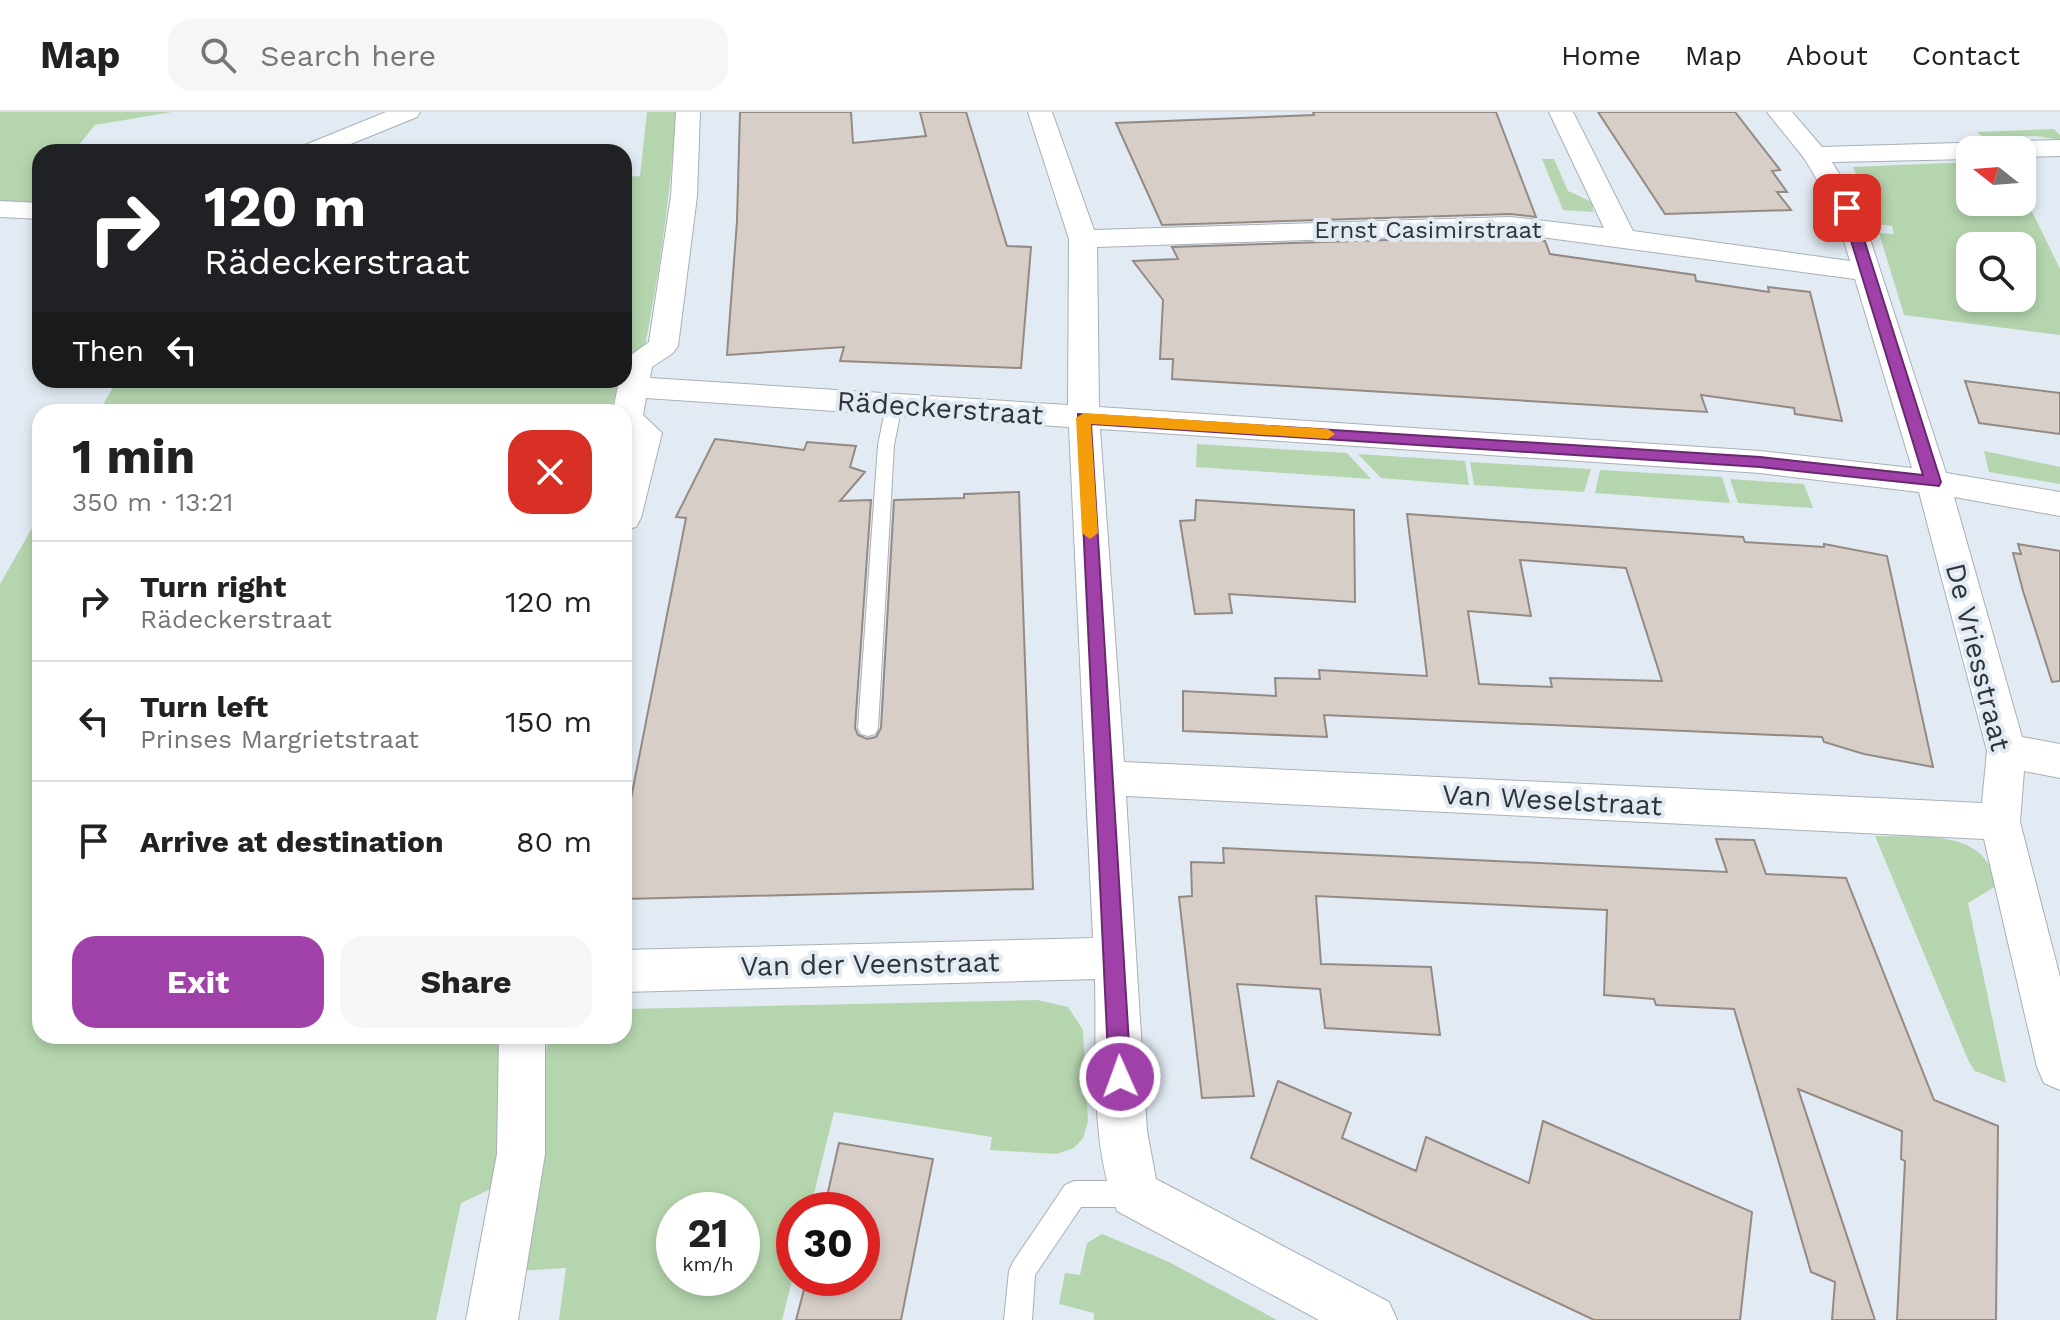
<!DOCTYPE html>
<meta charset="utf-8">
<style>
body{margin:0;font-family:"Work Sans",sans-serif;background:#f6f6f6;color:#222;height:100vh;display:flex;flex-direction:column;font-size:30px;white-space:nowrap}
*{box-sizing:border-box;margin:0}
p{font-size:26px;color:#767676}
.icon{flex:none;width:44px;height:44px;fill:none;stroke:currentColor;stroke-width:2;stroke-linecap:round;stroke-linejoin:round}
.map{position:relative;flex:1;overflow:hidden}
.sheet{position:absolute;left:32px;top:292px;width:600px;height:640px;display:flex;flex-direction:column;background:#fff;border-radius:24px;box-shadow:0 4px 12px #0003}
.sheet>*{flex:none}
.top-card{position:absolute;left:32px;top:32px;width:600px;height:244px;border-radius:24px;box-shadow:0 4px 12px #0003;background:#202124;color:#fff;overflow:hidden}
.needle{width:52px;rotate:287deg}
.tools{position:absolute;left:1956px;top:24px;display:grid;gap:16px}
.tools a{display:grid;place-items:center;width:80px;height:80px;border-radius:16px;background:#fff;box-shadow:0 4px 12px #0003;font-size:40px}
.speed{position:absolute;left:656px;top:1080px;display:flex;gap:16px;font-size:40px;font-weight:700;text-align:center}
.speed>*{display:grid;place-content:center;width:104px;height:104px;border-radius:50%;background:#fff;box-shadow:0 4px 12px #0003;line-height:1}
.speed small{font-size:20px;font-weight:400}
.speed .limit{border:12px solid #d22;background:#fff;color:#111}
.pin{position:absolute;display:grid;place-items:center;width:68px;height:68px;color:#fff;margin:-34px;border-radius:16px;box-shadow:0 4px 12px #0006}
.me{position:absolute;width:88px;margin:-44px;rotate:358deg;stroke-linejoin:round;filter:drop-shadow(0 0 6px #0008)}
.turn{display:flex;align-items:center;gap:28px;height:168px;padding:0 40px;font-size:36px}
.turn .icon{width:104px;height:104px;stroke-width:2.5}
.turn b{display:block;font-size:56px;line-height:68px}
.then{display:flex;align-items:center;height:76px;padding:0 40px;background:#0003;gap:16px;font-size:30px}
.round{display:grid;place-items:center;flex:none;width:84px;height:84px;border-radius:24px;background:#f6f6f6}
.summary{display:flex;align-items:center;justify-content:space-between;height:136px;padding:0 40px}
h1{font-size:48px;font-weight:700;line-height:60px}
.cta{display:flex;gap:16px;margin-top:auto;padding:16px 40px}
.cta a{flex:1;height:92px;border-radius:24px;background:#a040a9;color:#fff;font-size:32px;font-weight:700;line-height:92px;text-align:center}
.cta a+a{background:#f6f6f6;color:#222}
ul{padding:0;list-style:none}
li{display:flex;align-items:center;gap:24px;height:120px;padding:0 40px;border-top:2px solid #e0e0e0}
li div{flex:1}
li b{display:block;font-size:30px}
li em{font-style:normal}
header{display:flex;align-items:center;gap:48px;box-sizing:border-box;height:112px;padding:0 40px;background:#fff;border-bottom:2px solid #e0e0e0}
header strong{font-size:38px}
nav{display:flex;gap:44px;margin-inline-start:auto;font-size:28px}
.search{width:560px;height:72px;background:#f6f6f6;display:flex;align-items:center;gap:20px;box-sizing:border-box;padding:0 28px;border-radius:24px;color:#767676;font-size:30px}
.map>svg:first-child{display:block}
.green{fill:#b5d5ae;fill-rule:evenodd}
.building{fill:#d8cec8;stroke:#948a85;stroke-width:2;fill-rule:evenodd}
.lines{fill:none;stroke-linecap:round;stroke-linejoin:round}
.lane-casing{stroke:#a8b0b7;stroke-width:2}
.street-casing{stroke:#a8b0b7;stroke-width:2}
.lane{fill:#fff;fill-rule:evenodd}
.street{fill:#fff;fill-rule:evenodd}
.route{fill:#a040a9;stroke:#682a6e;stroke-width:2}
.slow{fill:#f59e0b}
.labels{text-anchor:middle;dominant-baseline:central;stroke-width:8;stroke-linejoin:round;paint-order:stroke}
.far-street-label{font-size:24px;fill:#303437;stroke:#e2ebf3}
.street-label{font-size:28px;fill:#303437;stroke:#e2ebf3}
</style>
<header>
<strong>Map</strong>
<div class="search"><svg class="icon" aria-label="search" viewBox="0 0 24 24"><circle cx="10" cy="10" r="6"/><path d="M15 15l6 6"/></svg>Search here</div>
<nav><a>Home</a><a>Map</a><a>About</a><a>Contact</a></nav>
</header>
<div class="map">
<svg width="2060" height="1208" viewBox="0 0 2060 1208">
<rect width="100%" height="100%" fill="#e2ebf3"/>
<path class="green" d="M 0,0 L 172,0 L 95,13 L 78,34 L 99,34 L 102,40 L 40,40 L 40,92 L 0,91 Z
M 647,0 L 676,0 C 671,79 660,156 645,234 L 624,247 L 624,65 L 640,64 Z
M 2054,17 L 2060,23 L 2060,28 L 2036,24 L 1984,26 L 1977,20 Z
M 1542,47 L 1554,47 L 1568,79 L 1592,90 L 1593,100 L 1563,98 Z
M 1970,50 L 1970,90 L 2022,90 L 2022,79 L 2060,157 L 2060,223 L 1904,203 L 1879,121 L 1894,122 L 1892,114 L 1877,112 L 1853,55 ZM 1970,134 L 2022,134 L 2022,186 L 1970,186 Z
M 117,268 L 619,268 L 611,300 L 99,300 Z
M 1197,332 L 1347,341 L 1371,367 L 1196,355 Z
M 1984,339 L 2060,355 L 2060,372 L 1989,360 Z
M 1358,342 L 1465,349 L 1469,373 L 1381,366 Z
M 1470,350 L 1591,357 L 1584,380 L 1474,373 Z
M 1600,358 L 1722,365 L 1730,391 L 1595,381 Z
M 1730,367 L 1804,372 L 1813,396 L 1738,391 Z
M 40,402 L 40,924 L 503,924 L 501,1072 L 461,1091 L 436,1208 L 0,1208 L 0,472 Z
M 1875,724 C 1919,726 1988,715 1996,774 L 1968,791 L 2006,971 L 1975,959 L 1969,950 Z
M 1037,888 L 1068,895 L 1083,918 L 1088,1009 L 1083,1026 L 1074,1036 L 1057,1042 L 990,1038 L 992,1025 L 834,1000 L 810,1098 L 794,1098 L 794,1161 L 782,1208 L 559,1208 L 566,1156 L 518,1159 L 526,1124 L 548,924 L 624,924 L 624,897 ZM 674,1098 L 742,1098 L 742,1166 L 674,1166 Z
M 1102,1122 L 1167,1149 L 1277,1208 L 1094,1208 L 1094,1201 L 1059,1192 L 1065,1161 L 1080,1163 L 1087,1131 Z"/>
<path class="building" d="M 740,0 L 851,0 L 853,31 L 926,24 L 920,0 L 966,0 L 1007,134 L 1031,135 L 1021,256 L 840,249 L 844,235 L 727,243 L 737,109 Z
M 1313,0 L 1496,0 L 1536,105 L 1511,102 L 1162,113 L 1116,11 L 1314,3 Z
M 1598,0 L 1735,0 L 1780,58 L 1772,59 L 1787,80 L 1777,80 L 1791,98 L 1665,102 Z
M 1511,124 L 1545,129 L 1550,142 L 1695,163 L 1696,169 L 1769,180 L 1768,175 L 1810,180 L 1842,309 L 1795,302 L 1794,296 L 1701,283 L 1707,300 L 1172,267 L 1173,247 L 1160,247 L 1163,188 L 1133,149 L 1178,147 L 1172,135 Z
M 1965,269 L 2060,281 L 2060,322 L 1979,311 Z
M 715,327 L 804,338 L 807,330 L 856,334 L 850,355 L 865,360 L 840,389 L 871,388 L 855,616 L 858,623 L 867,627 L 876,625 L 881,616 L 894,388 L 964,386 L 964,382 L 1019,380 L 1033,777 L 624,787 L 624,722 L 686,406 L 676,405 Z
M 1196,388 L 1354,398 L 1355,490 L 1229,482 L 1232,501 L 1195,502 L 1180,409 L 1195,408 Z
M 1407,402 L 1743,425 L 1745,430 L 1824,435 L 1824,432 L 1887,444 L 1933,655 L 1864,642 L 1824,630 L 1822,625 L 1324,603 L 1327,625 L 1183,619 L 1183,579 L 1276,584 L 1275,566 L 1320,567 L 1319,558 L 1427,564 ZM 1520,448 L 1626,456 L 1662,569 L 1550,566 L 1552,575 L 1479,572 L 1468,499 L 1531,504 Z
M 2018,432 L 2060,439 L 2060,569 L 2052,570 L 2023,479 L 2013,441 L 2021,442 Z
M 1716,727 L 1754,728 L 1766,762 L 1846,766 L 1934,988 L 1998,1014 L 1996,1208 L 1897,1208 L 1905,1049 L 1901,1047 L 1902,1019 L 1798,977 L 1875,1208 L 1832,1208 L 1835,1170 L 1811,1160 L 1734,897 L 1656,893 L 1654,887 L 1604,883 L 1607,798 L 1316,784 L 1321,852 L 1431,855 L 1440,923 L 1325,916 L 1320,877 L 1237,872 L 1254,984 L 1202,986 L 1179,785 L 1192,784 L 1191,750 L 1224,751 L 1223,736 L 1727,760 Z
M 1278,969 L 1351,1001 L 1342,1026 L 1416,1059 L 1426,1025 L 1529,1071 L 1543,1009 L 1752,1100 L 1740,1208 L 1594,1208 L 1251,1046 Z
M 839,1031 L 933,1047 L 901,1208 L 796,1208 L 807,1166 L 862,1166 L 862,1098 L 824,1098 Z"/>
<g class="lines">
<defs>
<path id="lane" d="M 894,287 L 902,293 L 894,333 L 878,616 L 875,622 L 868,624 L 861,622 L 858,616 L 878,333 L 886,293 Z
M 1074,1069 L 1134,1069 L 1143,1073 L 1147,1082 L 1143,1091 L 1134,1095 L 1081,1095 L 1035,1163 L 1032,1208 L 1004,1208 L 1009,1159 L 1013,1150 L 1065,1073 Z"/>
<path id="street" d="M 386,0 L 420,0 L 417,5 L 331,40 L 296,40 L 300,35 Z
M 676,0 L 700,0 L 697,84 L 678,234 L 673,241 L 652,255 L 650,266 L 1068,293 L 1069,127 L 1028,0 L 1052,0 L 1094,118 L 1511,105 L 1604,116 L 1549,0 L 1573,0 L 1633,119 L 1850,149 L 1834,96 L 1804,46 L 1767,0 L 1792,0 L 1822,35 L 2060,28 L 2060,44 L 2022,45 L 2022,38 L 1970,38 L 1970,47 L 1832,50 L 1860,96 L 1946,361 L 2060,380 L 2060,404 L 1954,385 L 2022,625 L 2060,632 L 2060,666 L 2024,659 L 2020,710 L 2060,865 L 2060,978 L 2044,971 L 2037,955 L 1984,727 L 1126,684 L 1147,1019 L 1156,1067 L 1389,1190 L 1397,1208 L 1319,1208 L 1117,1099 C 1089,1032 1097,939 1095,867 L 624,880 L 624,838 L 1093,826 L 1069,315 L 646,286 L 643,303 L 662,321 L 641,406 L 636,415 L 624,418 L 624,344 L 629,325 L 624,321 L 624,300 L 613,300 L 619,268 L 624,268 L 624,248 L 649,230 L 671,84 ZM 1511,121 L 1855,167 L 1912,356 L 1760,339 L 1099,295 L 1097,135 ZM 1100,317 L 1760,361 L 1919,380 L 1987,639 L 1982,691 L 1124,650 Z
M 0,89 L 40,91 L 40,107 L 0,105 Z
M 499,924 L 545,924 L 545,1042 L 518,1208 L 466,1208 L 497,1042 Z"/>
</defs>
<use href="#lane" class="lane-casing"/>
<use href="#street" class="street-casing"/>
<use href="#lane" class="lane"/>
<use href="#street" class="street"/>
</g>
<path class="route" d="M 1847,92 L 1854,96 L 1941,370 L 1939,374 L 1760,355 L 1091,312 L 1131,965 L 1128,973 L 1120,976 L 1113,973 L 1109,965 L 1078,302 L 1760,345 L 1923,363 L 1841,96 Z"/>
<path class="slow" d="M 1084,301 L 1328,317 L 1335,322 L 1328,327 L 1091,312 L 1098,421 L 1090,427 L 1082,421 L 1076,306 Z"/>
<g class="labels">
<g class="far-street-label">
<text x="1428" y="118">Ernst Casimirstraat</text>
</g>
<g class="street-label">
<text transform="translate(940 296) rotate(4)">Rädeckerstraat</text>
<text transform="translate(1978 545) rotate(76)">De Vriesstraat</text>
<text transform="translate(1552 688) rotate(3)">Van Weselstraat</text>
<text transform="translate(870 852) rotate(-1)">Van der Veenstraat</text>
</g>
</g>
</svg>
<div class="tools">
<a><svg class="needle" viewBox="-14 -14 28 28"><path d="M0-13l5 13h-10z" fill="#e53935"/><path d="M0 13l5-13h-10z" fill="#767676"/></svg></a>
<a><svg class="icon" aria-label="search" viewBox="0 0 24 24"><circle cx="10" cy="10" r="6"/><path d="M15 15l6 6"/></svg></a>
</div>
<div class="speed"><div>21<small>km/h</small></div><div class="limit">30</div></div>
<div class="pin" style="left:1847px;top:96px;background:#d93025"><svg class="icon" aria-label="arrive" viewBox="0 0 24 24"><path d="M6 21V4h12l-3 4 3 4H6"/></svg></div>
<svg class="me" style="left:1120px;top:965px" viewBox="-20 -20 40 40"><circle r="17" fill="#a040a9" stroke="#fff" stroke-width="3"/><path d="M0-11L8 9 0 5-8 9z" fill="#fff"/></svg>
<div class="top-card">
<div class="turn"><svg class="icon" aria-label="right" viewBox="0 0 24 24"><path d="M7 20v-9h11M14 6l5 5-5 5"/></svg><div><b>120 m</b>Rädeckerstraat</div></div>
<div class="then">Then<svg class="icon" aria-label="left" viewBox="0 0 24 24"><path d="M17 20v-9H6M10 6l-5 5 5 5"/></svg></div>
</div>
<section class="sheet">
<div class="summary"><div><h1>1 min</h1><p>350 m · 13:21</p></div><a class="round" style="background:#d93025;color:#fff"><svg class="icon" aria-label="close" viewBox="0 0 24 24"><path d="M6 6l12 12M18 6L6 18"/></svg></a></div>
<ul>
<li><svg class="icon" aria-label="right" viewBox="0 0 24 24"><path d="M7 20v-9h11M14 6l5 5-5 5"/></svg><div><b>Turn right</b><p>Rädeckerstraat</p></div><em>120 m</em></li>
<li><svg class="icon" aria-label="left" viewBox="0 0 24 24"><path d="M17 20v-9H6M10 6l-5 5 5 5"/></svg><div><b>Turn left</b><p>Prinses Margrietstraat</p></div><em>150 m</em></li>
<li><svg class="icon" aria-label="arrive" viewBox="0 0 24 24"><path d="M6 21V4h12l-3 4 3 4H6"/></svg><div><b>Arrive at destination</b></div><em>80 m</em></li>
</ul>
<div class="cta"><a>Exit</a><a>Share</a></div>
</section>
</div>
